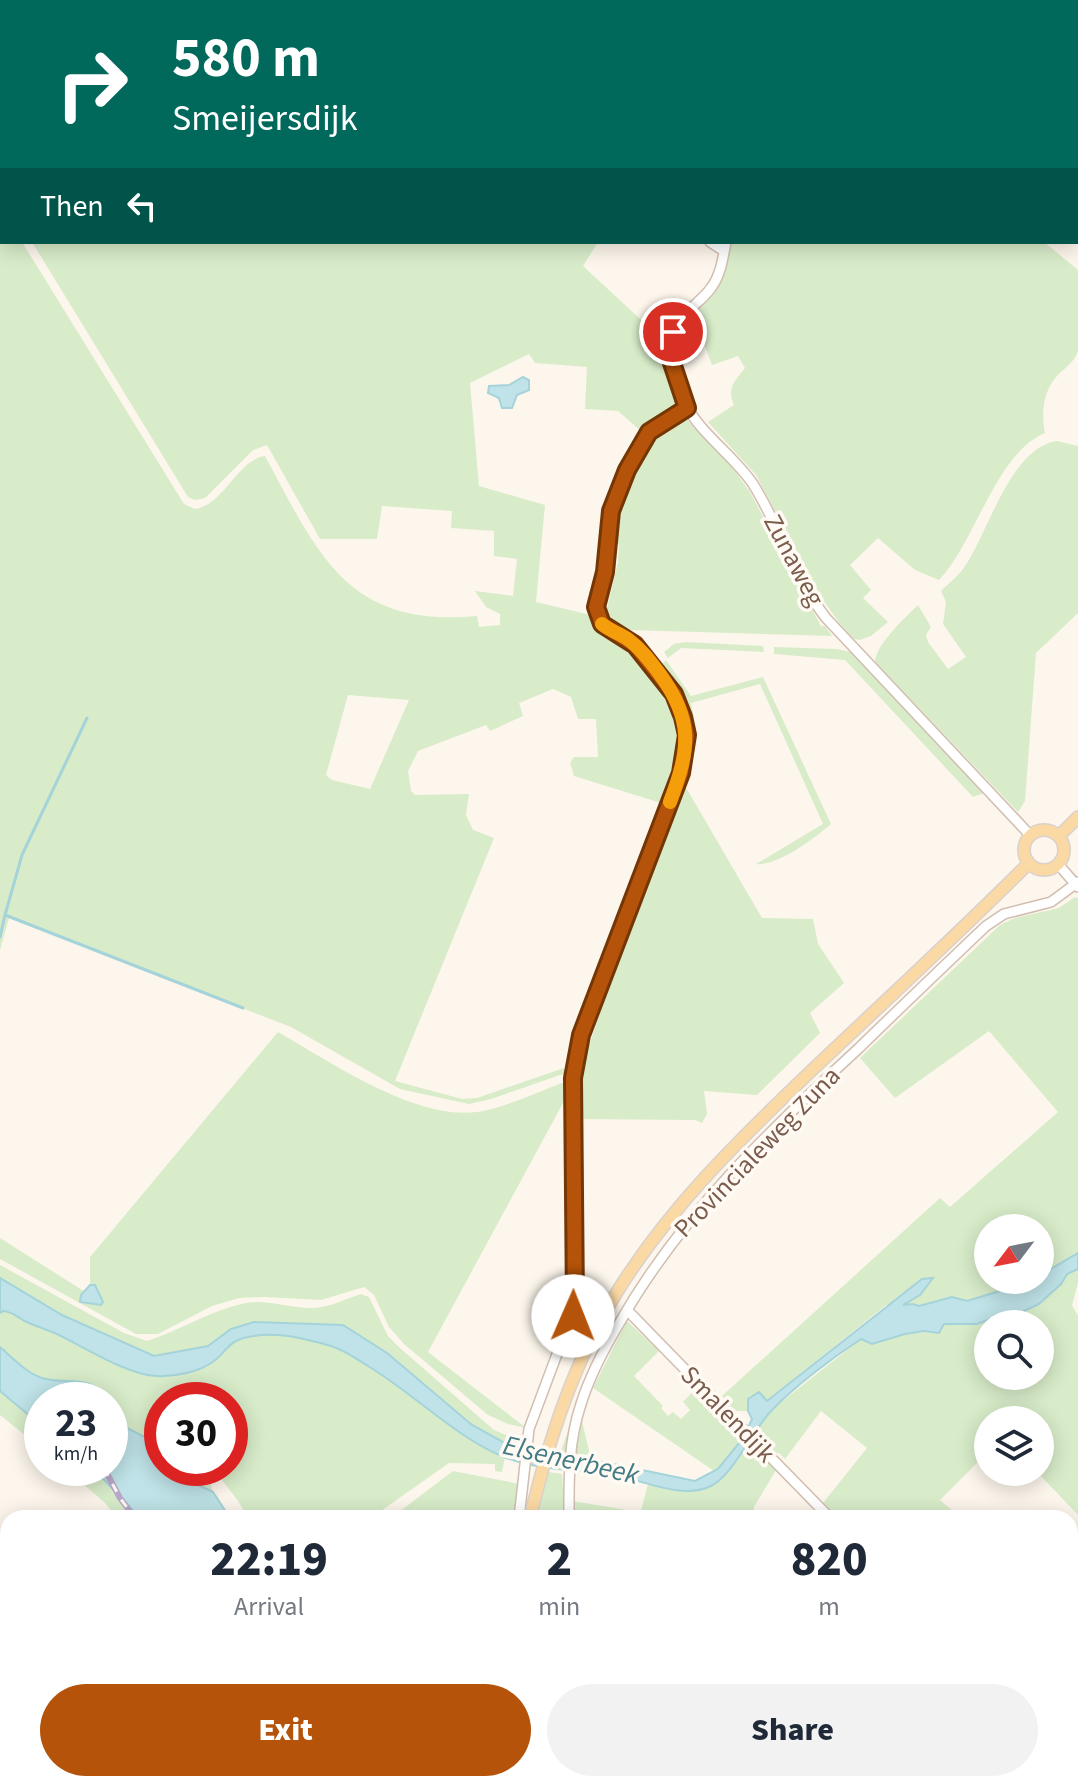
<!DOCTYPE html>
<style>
body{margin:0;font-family:"Source Sans 3",sans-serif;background:#f2f2f3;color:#1f2937;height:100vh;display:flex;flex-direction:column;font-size:30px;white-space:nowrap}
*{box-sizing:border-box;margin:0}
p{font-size:26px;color:#747a83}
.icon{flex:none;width:44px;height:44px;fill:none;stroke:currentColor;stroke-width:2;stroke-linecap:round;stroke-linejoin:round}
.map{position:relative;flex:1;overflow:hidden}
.side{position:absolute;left:0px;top:1510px;width:1078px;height:282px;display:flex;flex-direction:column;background:#fff;border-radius:24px 24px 0 0;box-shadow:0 4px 20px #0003}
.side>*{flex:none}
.top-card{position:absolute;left:0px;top:0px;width:1078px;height:244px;box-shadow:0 4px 20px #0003;background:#00695c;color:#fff;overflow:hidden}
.needle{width:52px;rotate:238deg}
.buttons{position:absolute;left:974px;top:1214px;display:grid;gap:16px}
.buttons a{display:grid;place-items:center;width:80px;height:80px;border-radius:50%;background:#fff;box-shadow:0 4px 20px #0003;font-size:40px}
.speed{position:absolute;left:24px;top:1382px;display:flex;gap:16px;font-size:40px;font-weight:700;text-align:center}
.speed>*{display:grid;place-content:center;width:104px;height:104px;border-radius:50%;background:#fff;box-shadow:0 4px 20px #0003;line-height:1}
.speed small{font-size:20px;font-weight:400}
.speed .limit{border:12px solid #d22;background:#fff;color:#111}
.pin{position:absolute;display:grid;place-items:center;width:68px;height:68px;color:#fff;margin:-34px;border:4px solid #fff;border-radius:50%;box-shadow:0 2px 8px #0007}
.me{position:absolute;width:88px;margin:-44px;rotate:1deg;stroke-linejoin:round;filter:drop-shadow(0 0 6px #0008)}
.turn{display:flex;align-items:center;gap:28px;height:168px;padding:0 40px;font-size:36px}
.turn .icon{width:104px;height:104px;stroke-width:2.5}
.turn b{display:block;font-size:56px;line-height:68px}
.then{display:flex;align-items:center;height:76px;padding:0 40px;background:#0003;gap:16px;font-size:30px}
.eta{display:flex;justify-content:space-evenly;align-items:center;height:136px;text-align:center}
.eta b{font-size:48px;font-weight:800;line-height:56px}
.action{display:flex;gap:16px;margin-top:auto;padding:16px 40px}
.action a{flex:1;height:92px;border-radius:48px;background:#b45309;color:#fff;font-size:32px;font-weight:800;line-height:92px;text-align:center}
.action a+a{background:#f2f2f3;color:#1f2937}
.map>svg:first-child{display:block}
.green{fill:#d8ecc9;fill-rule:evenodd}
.water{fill:#bfe3e8;stroke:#a5d3da;stroke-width:2}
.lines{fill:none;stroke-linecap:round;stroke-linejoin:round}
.stream{stroke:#a5d3da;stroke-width:3}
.minor-casing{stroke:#d1beb0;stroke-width:12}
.major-casing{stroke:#dad1cd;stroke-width:14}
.minor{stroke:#fff;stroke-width:9}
.major{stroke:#fbd9a5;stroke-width:11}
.rail-casing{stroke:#b9a8c9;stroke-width:6}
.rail{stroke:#fffaf3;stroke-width:3;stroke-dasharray:9;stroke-linecap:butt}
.route-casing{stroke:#753606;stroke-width:20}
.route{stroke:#b45309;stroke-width:14}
.slow{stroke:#f59e0b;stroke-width:14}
.labels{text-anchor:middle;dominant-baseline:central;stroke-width:7;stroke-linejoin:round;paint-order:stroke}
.street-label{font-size:26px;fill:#7a5c4d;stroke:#fffaf3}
.water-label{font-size:28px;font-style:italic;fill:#437c86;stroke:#fffaf3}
</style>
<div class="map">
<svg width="1078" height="1791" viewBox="0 0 1078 1791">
<rect width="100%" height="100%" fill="#fdf6ec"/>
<path class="green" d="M 0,0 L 186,0 L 2,2 L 0,30 Z
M 0,207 L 2,242 L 22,242 L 184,504 L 195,509 C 224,505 238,459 265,456 C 319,556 348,628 477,616 L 479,627 L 500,625 L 500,614 L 486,607 L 475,591 L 513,596 L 517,559 L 494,556 L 494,531 L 451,528 L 452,511 L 382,506 L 377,539 L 320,539 L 267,445 L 253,450 L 205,498 L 195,500 L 188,497 L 32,242 L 598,242 L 583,266 L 663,340 C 657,362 683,393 673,408 C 666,418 651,425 642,432 L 618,411 L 585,409 L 587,367 L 535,363 L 529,354 L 470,383 L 479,486 L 545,505 L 536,602 L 591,615 C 596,631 610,633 623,641 C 637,650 646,664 657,677 C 698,730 682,747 661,803 L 574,776 L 570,763 L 574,757 L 598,757 L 596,719 L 578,719 L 571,697 L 553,689 L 519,703 L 523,716 L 490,731 L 486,725 L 418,751 L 408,771 L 411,791 L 415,795 L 469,794 L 466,815 L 473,830 L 494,838 L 395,1081 L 462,1099 L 477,1098 L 564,1068 L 566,1073 L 491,1099 L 469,1104 L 400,1089 L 291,1027 L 9,918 L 0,950 ZM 348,695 L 409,700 L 370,789 L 332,780 L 326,775 Z
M 730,242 L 1044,242 L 1078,270 C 1078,287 1078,338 1078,351 C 1075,361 1065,368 1058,375 C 1043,390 1041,413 1045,433 C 996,453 976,541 939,580 L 915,570 L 878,538 L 850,565 L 871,590 L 863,598 L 888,622 L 871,636 L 860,640 L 854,639 L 840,624 L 821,597 L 756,475 L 708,422 L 734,405 C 726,388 735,381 745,368 L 738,356 L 712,365 L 692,312 L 727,260 Z
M 683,420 L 687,420 L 731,466 L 750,492 L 821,626 L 825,626 L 832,636 L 630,630 L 609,621 L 607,623 L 602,616 L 606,613 L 618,562 L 619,544 L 613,543 L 613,531 L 618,531 C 618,489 639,434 683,420 Z
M 1057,441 L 1078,446 L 1078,613 L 1036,653 L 1025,801 L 1018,812 L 875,662 C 876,644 905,618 918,605 L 931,627 L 926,635 L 928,642 L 948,669 L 966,657 L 943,624 L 946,602 L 941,591 C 948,584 957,577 963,569 C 988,535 1009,448 1057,441 Z
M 685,642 L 763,646 L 764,652 L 681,648 L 668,658 L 664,652 L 674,644 Z
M 774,647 L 837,649 L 851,652 L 984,793 L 973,797 L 845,660 L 774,654 Z
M 666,660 L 691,696 L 763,677 L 831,824 C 815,838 776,867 756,864 L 823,824 L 760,684 L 691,703 L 696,729 L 692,729 L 688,703 L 662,664 Z
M 681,779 L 762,918 L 813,919 L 818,944 L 844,983 L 810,1013 L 820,1033 L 757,1095 L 704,1091 L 707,1114 L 702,1123 L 695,1120 L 576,1119 L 579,1078 L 585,1057 Z
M 1075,897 L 1078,898 L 1078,1253 L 1040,1276 L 1040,1228 L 988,1228 L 988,1280 L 1036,1280 L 1035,1281 L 1024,1280 L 1016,1286 L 967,1301 L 952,1297 L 919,1306 L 886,1305 L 766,1401 L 748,1399 L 748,1411 L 735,1411 L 722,1396 L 940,1198 L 950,1207 L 1058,1112 L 989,1031 L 895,1098 L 860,1058 L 1000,925 L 1015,918 L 1059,908 Z
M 278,1032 C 331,1062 414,1120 477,1112 C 503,1109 544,1089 570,1080 L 570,1090 L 428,1352 L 526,1428 L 508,1424 L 488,1415 L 404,1344 L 389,1327 L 374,1295 L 364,1287 L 321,1300 L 265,1297 L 239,1298 L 212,1306 L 158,1334 L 136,1334 L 0,1259 L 0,1238 L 82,1290 L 84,1291 L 81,1295 L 81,1302 L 101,1305 L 102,1302 L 95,1285 L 90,1285 L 90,1257 Z
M 0,1265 L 124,1333 L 147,1341 C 181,1330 211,1310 246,1303 C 268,1299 291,1309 314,1308 C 331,1307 345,1299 361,1294 L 369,1297 L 388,1336 L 400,1348 L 494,1430 L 523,1442 L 524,1446 L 512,1447 L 472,1425 L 387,1353 L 343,1325 L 254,1322 L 208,1346 L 154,1356 L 62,1315 L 0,1278 Z
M 1078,1269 L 1078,1283 L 1072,1305 L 1078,1316 L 1078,1515 L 1037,1472 L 1040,1472 L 1040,1420 L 988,1420 L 988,1452 L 940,1500 L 954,1512 L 948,1518 L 838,1518 L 823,1503 L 867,1448 L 821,1411 L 785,1459 L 779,1453 L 772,1454 L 763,1441 L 761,1432 L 755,1430 L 775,1407 L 861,1339 L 872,1344 C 895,1337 915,1330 939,1333 L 944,1324 L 977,1324 L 1007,1313 L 1020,1313 L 1039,1304 L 1061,1284 L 1067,1274 ZM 988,1324 L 1040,1324 L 1040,1376 L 988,1376 Z
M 2,1311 L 13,1311 L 25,1322 L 54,1333 L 133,1372 L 156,1376 L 180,1374 L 212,1363 L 234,1341 L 251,1337 L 270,1334 L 291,1336 L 332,1346 L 383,1374 L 469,1437 L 505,1457 L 502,1472 L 495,1471 L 495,1464 L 449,1463 L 371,1518 L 248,1518 L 238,1501 L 216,1472 L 209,1479 L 213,1492 C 198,1483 187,1486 179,1468 L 230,1468 L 230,1400 L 162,1400 L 162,1446 L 110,1419 L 110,1400 L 101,1400 L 99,1389 C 81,1379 62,1385 42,1377 C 26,1371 13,1358 0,1347 L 0,1313 Z
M 627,1321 L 659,1351 L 634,1376 L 663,1406 L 661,1408 L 668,1416 L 673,1412 L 681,1419 L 690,1410 L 683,1402 L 696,1388 L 744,1437 L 718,1469 L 714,1471 L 593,1388 Z
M 0,1391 L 42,1426 L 42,1449 L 0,1415 Z
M 578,1404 L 591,1459 L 560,1453 Z
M 749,1442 L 776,1470 L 754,1507 L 754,1512 L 747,1518 L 639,1518 L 648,1484 C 664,1487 697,1493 712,1486 C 727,1479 739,1455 749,1442 Z
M 65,1468 L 93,1468 L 140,1518 L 117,1518 L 105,1503 Z
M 453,1471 L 520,1484 L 515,1518 L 391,1518 Z
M 548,1472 L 562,1474 L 565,1518 L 537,1518 Z
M 572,1501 L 627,1510 L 626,1518 L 574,1518 Z
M 8,1675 L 8,1784 L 221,1784 L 217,1791 L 0,1791 L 0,1685 Z
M 244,1784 L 450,1784 L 446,1791 L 241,1791 Z
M 488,1784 L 770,1784 L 779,1791 L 486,1791 Z
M 860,1784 L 978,1784 L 981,1791 L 860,1791 Z
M 997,1784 L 1042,1784 L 1047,1791 L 984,1791 Z"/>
<path class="water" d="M 523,377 L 529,380 L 529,390 L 517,395 L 512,408 L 502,408 L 499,398 L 488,393 L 489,386 L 509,385 Z
M 1078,1253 L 1078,1269 L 1067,1274 L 1061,1284 L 1039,1304 L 1020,1313 L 1007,1313 L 977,1324 L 944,1324 L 939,1333 L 924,1331 L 905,1334 L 872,1344 L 861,1339 C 832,1358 795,1386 771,1411 C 753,1430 733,1475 711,1486 C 685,1499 649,1483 623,1477 C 584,1469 541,1472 504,1457 C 455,1437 413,1393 368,1366 C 357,1359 344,1350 331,1346 C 302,1338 266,1328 236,1341 C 228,1345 222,1355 214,1361 C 200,1372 174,1377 156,1376 C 128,1375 84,1347 57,1334 C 48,1330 38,1327 29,1323 C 18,1319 15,1312 3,1311 L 0,1313 L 0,1278 L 62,1315 L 154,1356 L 208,1346 L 231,1329 L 254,1322 L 343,1325 L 387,1353 L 472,1425 L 512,1447 L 524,1446 L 560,1453 L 695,1481 L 718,1469 L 744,1437 L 752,1419 L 748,1411 L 748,1399 L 759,1392 L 767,1401 L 922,1279 L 933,1278 L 920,1295 L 903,1305 L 913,1304 L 919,1306 L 952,1297 L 967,1301 L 1016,1286 L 1024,1280 L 1040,1280 L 1044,1273 Z
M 90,1285 L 95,1285 L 103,1302 L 101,1305 L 80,1302 L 81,1295 Z
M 0,1347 C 13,1358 25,1372 42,1378 C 62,1384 82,1377 99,1389 L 101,1400 L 42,1400 L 42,1426 L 0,1391 Z
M 110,1419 L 162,1446 L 162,1468 L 179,1468 C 187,1486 198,1483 213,1492 L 230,1518 L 140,1518 L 93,1468 L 110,1468 Z"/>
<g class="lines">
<path class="stream" d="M 87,718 L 22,855 L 5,915 L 243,1008
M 0,937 L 5,915"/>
<defs>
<path id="minor" d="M 853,2 L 853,0
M 710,242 L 724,251
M 726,242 C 723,257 721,275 711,288 C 698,306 674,316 671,340 C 669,362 676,387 686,405 C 700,433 734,456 753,484 C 780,527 795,578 826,618 L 1030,835
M 1058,864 L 1078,887
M 627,1310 L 830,1518
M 519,1518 L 529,1429 L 575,1306 L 573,1078 L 581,1035 L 681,773 L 687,735 L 676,699 L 641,650 L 628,639 L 602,624 L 596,607 L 606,567 L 611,511 L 627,470 L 649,432 L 687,408
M 569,1518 C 569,1478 568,1443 581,1404 C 590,1375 605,1347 620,1322 C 681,1215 769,1131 859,1048 C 901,1007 944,966 986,926 L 1004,914 L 1051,902 L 1078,882
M 1070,1767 L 1078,1775
M 451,1791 L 454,1784
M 483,1791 L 484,1784"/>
<path id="major" d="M1024 850a20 20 0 1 1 40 0a20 20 0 1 1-40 0Z
M 1059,836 L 1078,817
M 530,1518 C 549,1439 574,1361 617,1292 C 669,1208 738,1141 809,1073 C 883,1003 957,935 1029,863
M 466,1791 L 468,1784"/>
</defs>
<use href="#minor" class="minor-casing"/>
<use href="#major" class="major-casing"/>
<use href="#minor" class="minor"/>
<use href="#major" class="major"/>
<defs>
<path id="rail" d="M 104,1468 L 120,1498 L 135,1518"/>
</defs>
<use href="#rail" class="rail-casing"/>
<use href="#rail" class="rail"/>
</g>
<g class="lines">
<defs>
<path id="route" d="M 573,1316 L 575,1306 L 573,1078 L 581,1035 L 681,773 L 687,735 L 683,717 L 674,694 L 635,645 L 602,624 L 596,607 L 605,572 L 611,511 L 627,470 L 649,432 L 687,408 L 672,363 L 673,332"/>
</defs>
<use href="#route" class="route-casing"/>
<use href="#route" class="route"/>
<path class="slow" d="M 602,624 C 610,631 621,634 629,640 C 641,649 650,661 659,673 C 694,720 690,749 670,802"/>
</g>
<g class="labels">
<g class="street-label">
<text transform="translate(794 560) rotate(62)">Zunaweg</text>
<text transform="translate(757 1152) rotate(-46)">Provincialeweg Zuna</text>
<text transform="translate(728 1414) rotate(46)">Smalendijk</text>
</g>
<g class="water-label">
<text transform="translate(571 1460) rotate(13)">Elsenerbeek</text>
</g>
</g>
</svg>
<div class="buttons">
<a><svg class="needle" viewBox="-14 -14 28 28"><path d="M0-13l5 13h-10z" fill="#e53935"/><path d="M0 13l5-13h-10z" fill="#747a83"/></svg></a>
<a><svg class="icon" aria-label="search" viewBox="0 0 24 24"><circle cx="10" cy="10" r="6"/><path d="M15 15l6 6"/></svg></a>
<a><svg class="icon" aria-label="layers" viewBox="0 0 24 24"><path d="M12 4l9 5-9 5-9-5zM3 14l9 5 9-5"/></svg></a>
</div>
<div class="speed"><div>23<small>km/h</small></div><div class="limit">30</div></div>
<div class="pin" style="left:673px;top:332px;background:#d93025"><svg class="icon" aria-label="arrive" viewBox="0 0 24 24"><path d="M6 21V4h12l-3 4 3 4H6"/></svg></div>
<svg class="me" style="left:573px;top:1316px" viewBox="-20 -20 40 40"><circle r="19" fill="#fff"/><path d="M0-13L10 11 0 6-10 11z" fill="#b45309"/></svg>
<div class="top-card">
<div class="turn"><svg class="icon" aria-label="right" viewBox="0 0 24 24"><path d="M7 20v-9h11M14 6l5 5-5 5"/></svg><div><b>580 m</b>Smeijersdijk</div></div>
<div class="then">Then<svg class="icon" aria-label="left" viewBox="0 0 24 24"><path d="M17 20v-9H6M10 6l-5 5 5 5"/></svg></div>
</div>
<section class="side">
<div class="eta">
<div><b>22:19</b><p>Arrival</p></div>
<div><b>2</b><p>min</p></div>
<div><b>820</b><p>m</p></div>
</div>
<div class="action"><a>Exit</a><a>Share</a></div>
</section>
</div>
